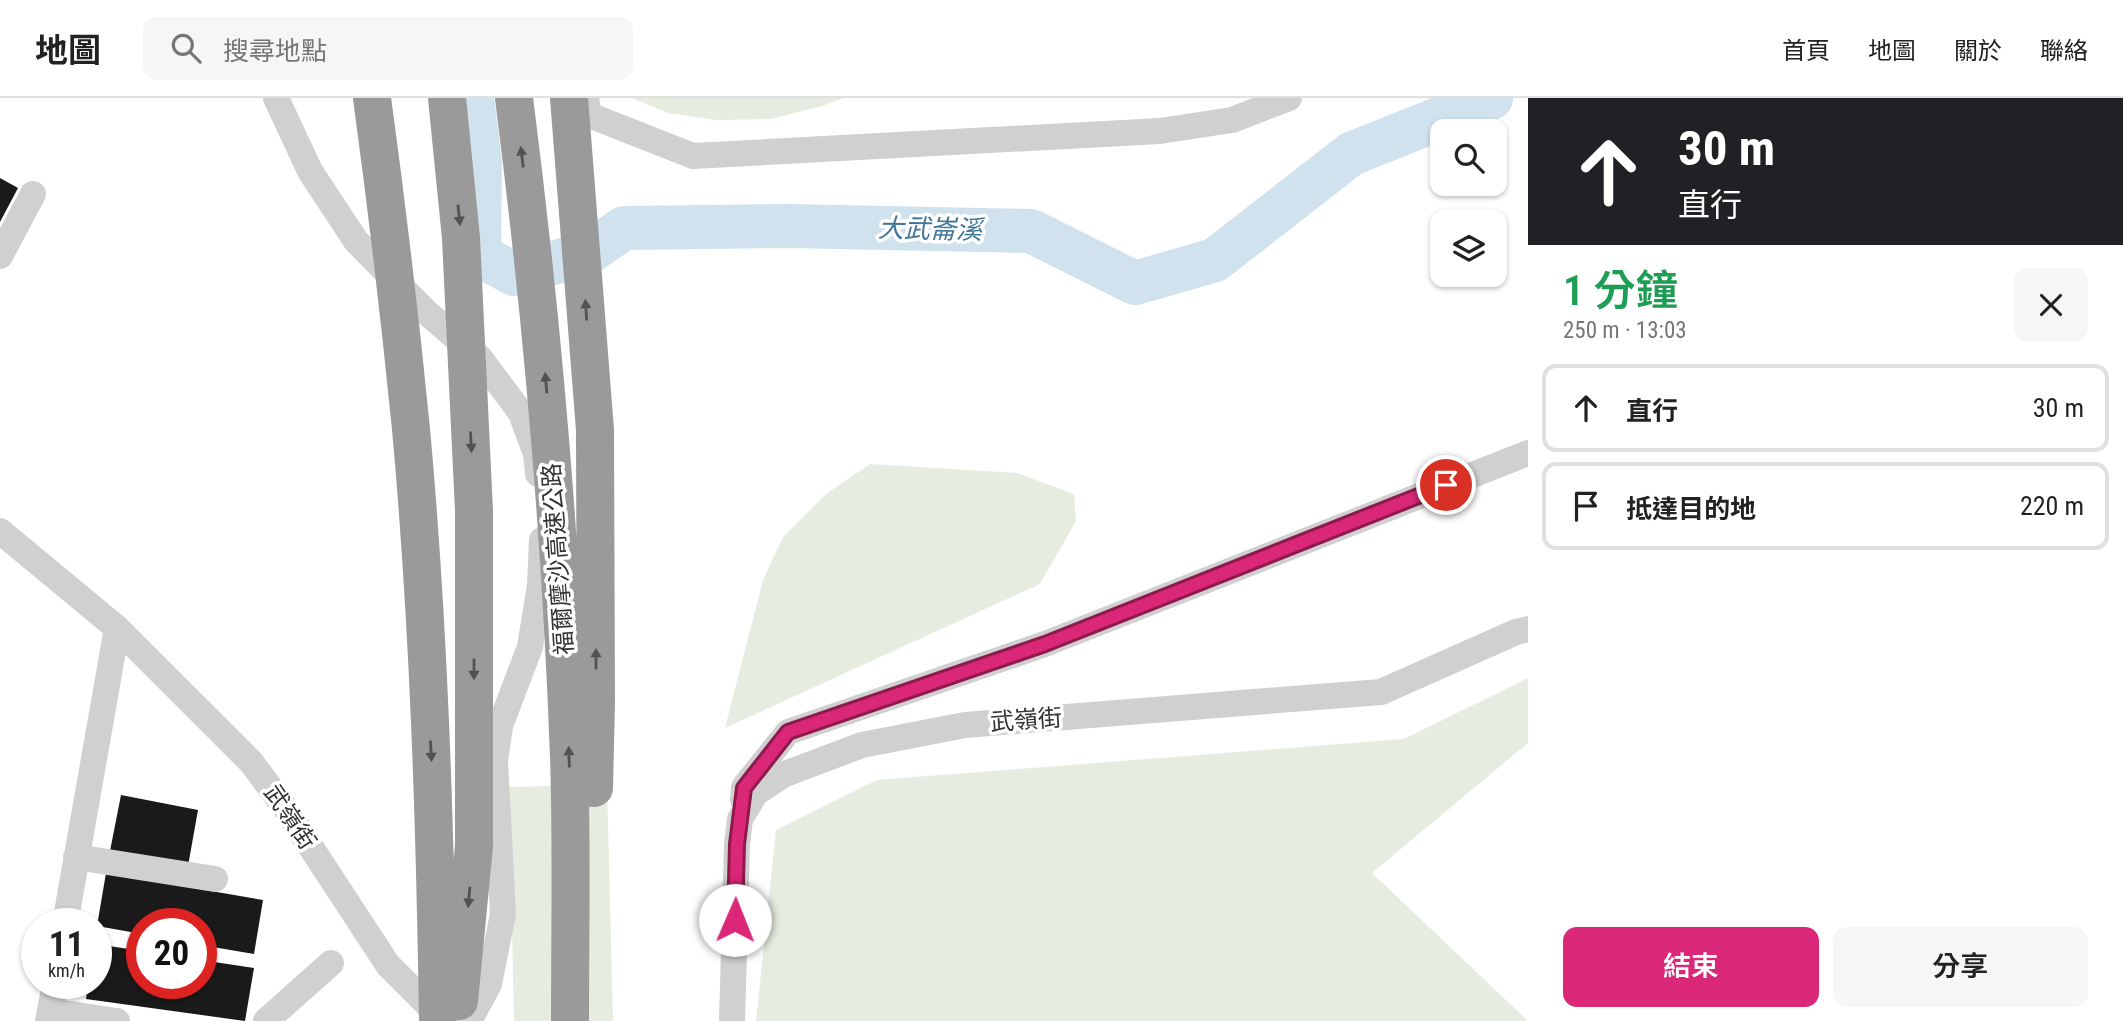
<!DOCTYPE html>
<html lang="zh-TW">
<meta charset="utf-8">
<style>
body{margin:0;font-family:"Roboto Condensed","Noto Sans TC",sans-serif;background:#f6f6f6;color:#222;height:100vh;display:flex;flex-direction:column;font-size:26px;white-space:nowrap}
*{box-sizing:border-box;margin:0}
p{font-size:23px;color:#767676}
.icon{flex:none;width:38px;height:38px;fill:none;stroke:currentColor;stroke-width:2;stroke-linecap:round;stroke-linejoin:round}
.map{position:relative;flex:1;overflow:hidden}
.details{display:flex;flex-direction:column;background:#fff;width:595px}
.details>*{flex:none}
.hud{background:#202124;color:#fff;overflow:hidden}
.tools{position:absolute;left:1430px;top:21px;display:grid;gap:14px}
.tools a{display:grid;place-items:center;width:77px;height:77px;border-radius:14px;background:#fff;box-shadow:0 2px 5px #0004;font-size:35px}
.speed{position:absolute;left:21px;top:810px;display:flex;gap:14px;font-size:35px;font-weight:700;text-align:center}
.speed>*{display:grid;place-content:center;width:91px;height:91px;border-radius:50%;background:#fff;box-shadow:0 2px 5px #0004;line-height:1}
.speed small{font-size:18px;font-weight:400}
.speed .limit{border:10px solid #d22;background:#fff;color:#111}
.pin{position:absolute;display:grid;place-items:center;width:60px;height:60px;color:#fff;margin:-30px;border:4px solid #fff;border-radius:50%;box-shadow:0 2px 7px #0007}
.me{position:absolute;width:77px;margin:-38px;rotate:1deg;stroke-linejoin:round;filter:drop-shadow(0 0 5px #0008)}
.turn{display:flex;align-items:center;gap:24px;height:147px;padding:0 35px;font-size:32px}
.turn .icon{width:91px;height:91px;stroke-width:2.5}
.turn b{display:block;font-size:49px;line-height:60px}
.round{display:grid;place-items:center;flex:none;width:74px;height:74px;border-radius:14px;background:#f6f6f6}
.overview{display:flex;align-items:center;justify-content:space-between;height:119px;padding:0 35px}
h1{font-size:42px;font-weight:600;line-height:52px;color:#1e9e55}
.action{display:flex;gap:14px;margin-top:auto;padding:14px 35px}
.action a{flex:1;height:80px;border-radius:14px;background:#db2777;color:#fff;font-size:28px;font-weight:600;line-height:80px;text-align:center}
.action a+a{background:#f6f6f6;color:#222}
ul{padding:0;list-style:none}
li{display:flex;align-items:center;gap:21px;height:88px;margin:0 14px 10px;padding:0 21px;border:4px solid #e0e0e0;border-radius:14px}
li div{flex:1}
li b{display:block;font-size:26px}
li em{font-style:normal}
header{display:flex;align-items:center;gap:42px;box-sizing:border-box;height:98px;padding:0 35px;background:#fff;border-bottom:2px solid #e0e0e0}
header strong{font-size:33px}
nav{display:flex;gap:38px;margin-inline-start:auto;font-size:24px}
.search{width:490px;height:63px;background:#f6f6f6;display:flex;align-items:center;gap:18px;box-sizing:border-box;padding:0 24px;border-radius:14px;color:#767676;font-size:26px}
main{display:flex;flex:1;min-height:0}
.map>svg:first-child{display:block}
.green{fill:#e6ecdf}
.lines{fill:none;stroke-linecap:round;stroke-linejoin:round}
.river{stroke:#cfe2ee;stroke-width:44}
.building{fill:#1a1a1a}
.minor{stroke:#d0d0d0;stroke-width:26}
.highway{stroke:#9a9a9a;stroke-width:38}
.highway-bridge{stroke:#9a9a9a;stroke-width:38}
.oneway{fill:#525252}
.route-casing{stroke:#8e194d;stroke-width:18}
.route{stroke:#db2777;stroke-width:12}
.labels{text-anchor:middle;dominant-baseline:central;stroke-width:7;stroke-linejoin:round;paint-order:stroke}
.street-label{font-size:24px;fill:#333;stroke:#fff}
.water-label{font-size:26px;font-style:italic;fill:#3f7597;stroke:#fff}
</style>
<header>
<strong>地圖</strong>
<div class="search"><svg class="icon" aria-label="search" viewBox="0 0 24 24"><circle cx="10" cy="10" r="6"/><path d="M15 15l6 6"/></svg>搜尋地點</div>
<nav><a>首頁</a><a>地圖</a><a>關於</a><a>聯絡</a></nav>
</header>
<main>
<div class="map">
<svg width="1528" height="923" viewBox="0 0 1528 923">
<rect width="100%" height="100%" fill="#fff"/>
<path class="green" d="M 632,0 L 844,0 L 822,8 L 771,21 L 717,22 L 668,15 Z
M 870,366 L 1017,375 L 1074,396 L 1076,423 L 1040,486 L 725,630 L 763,482 L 783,439 L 826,396 Z
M 1528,580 L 1528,645 L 1372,775 L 1528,923 L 756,923 L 776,732 L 877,682 L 1404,641 Z
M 607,687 L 613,923 L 514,923 L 509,689 Z"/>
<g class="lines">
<path class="river" d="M 472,0 L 480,65 L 479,157 L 514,176 L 588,155 L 624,130 L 789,128 L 1031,133 L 1135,185 L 1215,162 L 1351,56 L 1491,0"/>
</g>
<path class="building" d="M 0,80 L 18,90 L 0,124 Z
M 121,697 L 198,712 L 188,768 L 110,753 Z
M 106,775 L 263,802 L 254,856 L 201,847 L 201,826 L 142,826 L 142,836 L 97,828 Z
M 96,846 L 142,853 L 142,886 L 201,886 L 201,862 L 254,870 L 245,923 L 86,901 L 88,886 L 96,886 Z"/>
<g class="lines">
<path class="minor" d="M 276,0 L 310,73 L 356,143 L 426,214 L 480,260 L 521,315 L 536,356 L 538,376
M 586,0 L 589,17 L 693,58 L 1160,33 L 1232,22 L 1289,0
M 0,158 L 33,96
M 0,433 L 117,530 L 251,664 L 284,708 L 388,867 L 443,922
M 743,702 L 744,689 L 788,634 L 1045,546 L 1528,355
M 76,759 L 215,781
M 65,826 L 117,530
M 50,913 L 117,923
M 48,923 L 55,886
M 266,923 L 331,865
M 469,923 L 489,886 L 503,816 L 495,663 L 500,628 L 530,549 L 540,487 L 542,442
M 732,923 L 737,746 L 740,721 L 756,695 L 785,676 L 862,647 L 965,627 L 1381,594 L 1516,534 L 1528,531"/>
<path class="highway" d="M 514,0 C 542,219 561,438 569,659 C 572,746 570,835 570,923
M 569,0 L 595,332 L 596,604 L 594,690"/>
<path class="highway-bridge" d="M 372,0 C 387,110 400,220 411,331 C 429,528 435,726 438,923
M 447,0 L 461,140 L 474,413 L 474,748 L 459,903"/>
</g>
<defs><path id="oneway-solid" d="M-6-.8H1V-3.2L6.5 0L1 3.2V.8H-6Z" transform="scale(1.75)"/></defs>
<g class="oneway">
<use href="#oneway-solid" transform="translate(522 59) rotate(-97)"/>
<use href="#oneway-solid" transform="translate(459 117) rotate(84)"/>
<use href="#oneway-solid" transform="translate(586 212) rotate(-94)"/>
<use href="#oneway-solid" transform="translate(546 285) rotate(-95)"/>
<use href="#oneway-solid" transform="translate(471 344) rotate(87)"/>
<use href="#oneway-solid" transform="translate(596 561) rotate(-90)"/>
<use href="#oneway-solid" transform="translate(474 571) rotate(90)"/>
<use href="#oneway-solid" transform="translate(431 653) rotate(87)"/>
<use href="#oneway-solid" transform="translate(569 659) rotate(-92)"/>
<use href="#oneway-solid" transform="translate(469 799) rotate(95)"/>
</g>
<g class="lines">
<defs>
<path id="route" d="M 735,822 L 737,746 L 744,690 L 788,634 L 1045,546 L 1446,387"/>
</defs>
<use href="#route" class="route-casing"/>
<use href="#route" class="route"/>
</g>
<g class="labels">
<g class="street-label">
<text transform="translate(558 461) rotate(-94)">福爾摩沙高速公路</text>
<text transform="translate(1026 622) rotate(-4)">武嶺街</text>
<text transform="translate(290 719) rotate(56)">武嶺街</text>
</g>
<g class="water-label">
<text transform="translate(930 131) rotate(1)">大武崙溪</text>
</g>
</g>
</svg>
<div class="tools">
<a><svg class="icon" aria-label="search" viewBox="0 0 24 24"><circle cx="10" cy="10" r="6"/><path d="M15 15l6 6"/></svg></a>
<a><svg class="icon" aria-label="layers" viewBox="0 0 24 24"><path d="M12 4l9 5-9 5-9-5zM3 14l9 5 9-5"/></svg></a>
</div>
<div class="speed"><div>11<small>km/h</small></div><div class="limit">20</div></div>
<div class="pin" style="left:1446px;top:387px;background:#d93025"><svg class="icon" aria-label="arrive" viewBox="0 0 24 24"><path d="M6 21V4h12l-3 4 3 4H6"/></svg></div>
<svg class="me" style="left:735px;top:822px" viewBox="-20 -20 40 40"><circle r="19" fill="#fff"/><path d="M0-13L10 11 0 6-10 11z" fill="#db2777"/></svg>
</div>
<section class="details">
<div class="hud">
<div class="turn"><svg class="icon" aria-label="ahead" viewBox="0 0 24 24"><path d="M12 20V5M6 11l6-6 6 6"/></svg><div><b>30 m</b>直行</div></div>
</div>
<div class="overview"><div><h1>1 分鐘</h1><p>250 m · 13:03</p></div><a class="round"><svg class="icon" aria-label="close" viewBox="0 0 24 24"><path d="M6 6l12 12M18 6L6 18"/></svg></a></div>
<ul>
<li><svg class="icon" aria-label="ahead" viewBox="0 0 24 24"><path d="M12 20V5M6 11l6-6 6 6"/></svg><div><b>直行</b></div><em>30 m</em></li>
<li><svg class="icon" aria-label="arrive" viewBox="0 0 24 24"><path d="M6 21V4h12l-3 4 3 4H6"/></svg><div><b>抵達目的地</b></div><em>220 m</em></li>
</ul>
<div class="action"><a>結束</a><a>分享</a></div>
</section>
</main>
